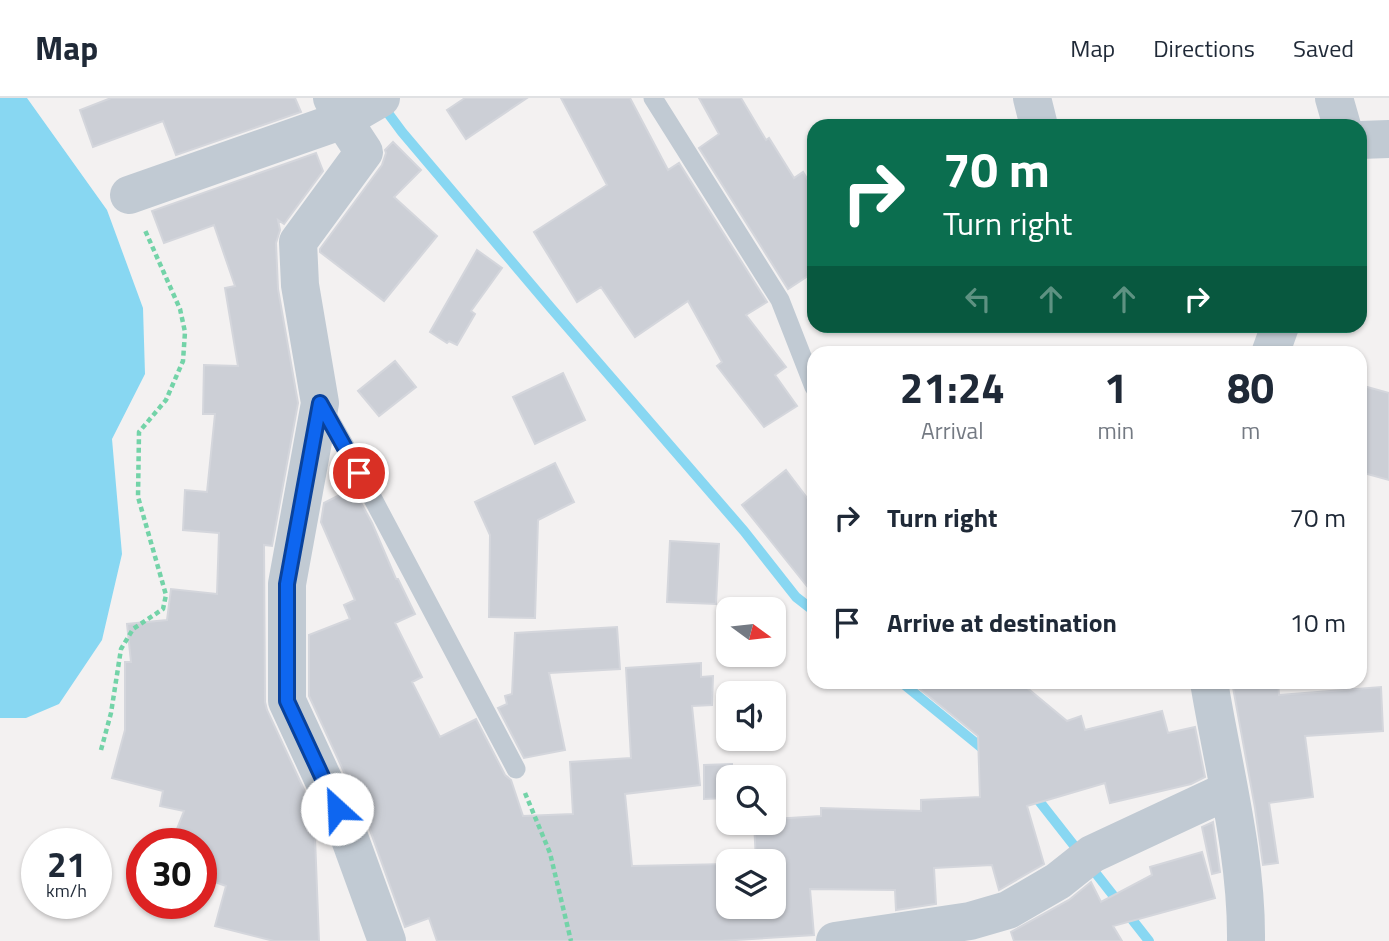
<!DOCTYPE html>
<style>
body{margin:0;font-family:"Titillium Web",sans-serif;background:#f2f2f3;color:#1f2937;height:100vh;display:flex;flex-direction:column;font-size:26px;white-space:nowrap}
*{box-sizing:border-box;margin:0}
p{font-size:23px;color:#747a83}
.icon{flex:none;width:38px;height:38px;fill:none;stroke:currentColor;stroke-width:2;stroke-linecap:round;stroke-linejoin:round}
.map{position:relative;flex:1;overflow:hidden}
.drawer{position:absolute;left:807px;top:248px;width:560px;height:343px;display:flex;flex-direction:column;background:#fff;border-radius:21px;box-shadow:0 2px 5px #0004}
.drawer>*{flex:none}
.guide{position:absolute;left:807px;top:21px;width:560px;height:214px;border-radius:21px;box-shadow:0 2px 5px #0004;background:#0b6e4f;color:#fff;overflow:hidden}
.needle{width:46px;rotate:105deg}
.fabs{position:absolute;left:716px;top:499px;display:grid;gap:14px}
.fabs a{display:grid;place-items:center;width:70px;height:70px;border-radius:14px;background:#fff;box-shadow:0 2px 5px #0004;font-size:35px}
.speed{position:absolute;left:21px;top:730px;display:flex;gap:14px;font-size:35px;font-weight:700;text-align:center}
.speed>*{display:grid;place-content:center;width:91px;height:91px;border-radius:50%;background:#fff;box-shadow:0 2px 5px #0004;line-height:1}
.speed small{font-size:18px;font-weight:400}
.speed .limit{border:10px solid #d22;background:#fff;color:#111}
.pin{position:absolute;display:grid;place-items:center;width:60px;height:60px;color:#fff;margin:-30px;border:4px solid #fff;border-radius:50%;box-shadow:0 2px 7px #0007}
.me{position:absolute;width:77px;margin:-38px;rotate:335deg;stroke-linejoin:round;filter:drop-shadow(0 0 5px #0008)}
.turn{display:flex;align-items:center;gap:24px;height:147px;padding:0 21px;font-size:32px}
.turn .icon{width:91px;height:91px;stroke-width:2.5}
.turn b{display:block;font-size:49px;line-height:60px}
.lanes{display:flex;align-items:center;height:66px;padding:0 21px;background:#0003;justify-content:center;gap:35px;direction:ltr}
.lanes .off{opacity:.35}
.eta{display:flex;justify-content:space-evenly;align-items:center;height:119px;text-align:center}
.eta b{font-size:42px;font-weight:700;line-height:49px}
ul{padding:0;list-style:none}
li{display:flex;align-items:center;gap:21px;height:105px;padding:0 21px}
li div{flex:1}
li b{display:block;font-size:26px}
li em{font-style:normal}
header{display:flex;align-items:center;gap:42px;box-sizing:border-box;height:98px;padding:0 35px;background:#fff;border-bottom:2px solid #e0e1e3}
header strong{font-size:33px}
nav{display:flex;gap:38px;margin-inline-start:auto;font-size:24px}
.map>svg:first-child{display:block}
.water{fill:#88d7f2}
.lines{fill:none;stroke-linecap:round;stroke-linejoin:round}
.stream{stroke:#88d7f2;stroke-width:10}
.building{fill:#cccfd6;stroke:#d4d6dc;stroke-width:2}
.path{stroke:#73d3a8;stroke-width:4.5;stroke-dasharray:5 3.5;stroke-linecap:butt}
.service{stroke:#c1cad3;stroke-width:19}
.minor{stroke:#c1cad3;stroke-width:38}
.route-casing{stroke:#09429c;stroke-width:18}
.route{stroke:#0e66f0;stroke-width:12}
</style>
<header>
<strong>Map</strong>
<nav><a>Map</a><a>Directions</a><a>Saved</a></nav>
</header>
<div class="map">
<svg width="1389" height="843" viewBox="0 0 1389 843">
<rect width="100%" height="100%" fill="#f3f1f1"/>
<path class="water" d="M 0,0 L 27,0 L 107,112 L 143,210 L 145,276 L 112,341 L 122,456 L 102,542 L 59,606 L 26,620 L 0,620 Z"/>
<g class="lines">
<path class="stream" d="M 382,7 L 402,34 L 551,210 L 744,433 L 796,499 L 814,513
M 901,584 L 988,655
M 1032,694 L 1149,843"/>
</g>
<path class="building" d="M 111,0 L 295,0 L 301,14 L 176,57 L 163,23 L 93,49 L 80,12 Z
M 465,0 L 527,0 L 466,41 L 447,12 Z
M 561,0 L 630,0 L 668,72 L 679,65 L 767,204 L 746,217 L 786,269 L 775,277 L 797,308 L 764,329 L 717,268 L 722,264 L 688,203 L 635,239 L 601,189 L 577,204 L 534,134 L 607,87 Z
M 699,0 L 741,0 L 766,42 L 769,40 L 794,80 L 803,74 L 814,92 L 814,174 L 788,191 L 699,50 L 719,36 Z
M 393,44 L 421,72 L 394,99 L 437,138 L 384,203 L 320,154 L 320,151 L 382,67 L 386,55 L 385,52 Z
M 316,55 L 323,73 L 284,126 L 278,122 L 280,132 L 276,145 L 278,191 L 298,305 L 272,448 L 264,447 L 265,604 L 267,612 L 314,713 L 319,843 L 274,843 L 215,828 L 226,788 L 201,779 L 201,746 L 171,746 L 184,713 L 160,708 L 163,693 L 112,680 L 125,632 L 125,564 L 131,564 L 127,526 L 167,522 L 171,491 L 217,496 L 219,435 L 183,432 L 185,392 L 207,394 L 215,316 L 203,316 L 204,267 L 238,268 L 225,190 L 235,188 L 214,127 L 164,145 L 152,113 Z
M 477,152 L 502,170 L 471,213 L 475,216 L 457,247 L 449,243 L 447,245 L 430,234 Z
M 395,263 L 416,289 L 379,318 L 358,293 Z
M 563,275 L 585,322 L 535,346 L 513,299 Z
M 1360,287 L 1389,295 L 1389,382 L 1360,374 Z
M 555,365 L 574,404 L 538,422 L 535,520 L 489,519 L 490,437 L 475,404 Z
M 786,372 L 814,409 L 814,497 L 742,407 Z
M 353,390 L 372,425 L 396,481 L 398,481 L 415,516 L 395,525 L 422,579 L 412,584 L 440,639 L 476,621 L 505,677 L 511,682 L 523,718 L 573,716 L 570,664 L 631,660 L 626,570 L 701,565 L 701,579 L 713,578 L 712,607 L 692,608 L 700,687 L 625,696 L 632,768 L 728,766 L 728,808 L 774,808 L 774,763 L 756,763 L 754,724 L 774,724 L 774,721 L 821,718 L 821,710 L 921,713 L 921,702 L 980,699 L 978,638 L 911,584 L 1020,584 L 1067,623 L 1081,618 L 1085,632 L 1162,613 L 1168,635 L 1195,629 L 1205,679 L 1191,686 L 1110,705 L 1105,685 L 1027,708 L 1044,766 L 999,792 L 992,767 L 934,770 L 936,806 L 896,812 L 895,792 L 810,791 L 814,837 L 720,843 L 437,843 L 429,820 L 405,829 L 367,724 L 309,598 L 309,537 L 350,521 L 344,507 L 355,502 L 321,424 L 324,405 Z
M 670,443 L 719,446 L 716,506 L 667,504 Z
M 617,529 L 620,571 L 549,575 L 565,652 L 524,660 L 498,610 L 507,606 L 505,598 L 512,596 L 515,535 Z
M 1232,584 L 1278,584 L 1279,597 L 1381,589 L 1383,633 L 1305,638 L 1313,699 L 1269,705 L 1278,765 L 1263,767 L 1255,710 Z
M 732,666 L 732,679 L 728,679 L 728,700 L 704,701 L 704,667 Z
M 1213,724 L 1220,774 L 1212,776 L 1202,729 Z
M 1202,754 L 1215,800 L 1113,828 L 1122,843 L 1014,843 L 1011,834 L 1069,802 L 1091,784 L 1101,804 L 1152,777 L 1150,769 Z"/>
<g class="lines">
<path class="path" d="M 101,652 L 111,615 L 121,551 L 133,531 L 163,511 L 166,497 L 138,399 L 139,334 L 166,302 L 183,263 L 185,234 L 180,211 L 144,130
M 525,695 L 550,755 L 571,843"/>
<path class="service" d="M 653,0 L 780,202 L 814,289
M 322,308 L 346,350 L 516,671"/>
<path class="minor" d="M 332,0 L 343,22 L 364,54 L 298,144 L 300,187 L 320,305 L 287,486 L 287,603 L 347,733 L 387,843
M 1032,0 L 1039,28
M 1334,0 L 1342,28
M 1360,42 L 1389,41
M 129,97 L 343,22 L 381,0
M 1270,256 L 1280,228
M 1209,584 C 1223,669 1247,757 1246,843
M 835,843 L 970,823 L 1008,812 L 1058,783 L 1092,756 L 1229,692"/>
</g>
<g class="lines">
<defs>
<path id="route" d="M 337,711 L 287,603 L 287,486 L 320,305 L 359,375"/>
</defs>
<use href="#route" class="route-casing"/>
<use href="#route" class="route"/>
</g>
</svg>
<div class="fabs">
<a><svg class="needle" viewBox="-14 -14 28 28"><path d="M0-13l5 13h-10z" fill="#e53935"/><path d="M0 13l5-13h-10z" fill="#747a83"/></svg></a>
<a><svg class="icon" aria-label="sound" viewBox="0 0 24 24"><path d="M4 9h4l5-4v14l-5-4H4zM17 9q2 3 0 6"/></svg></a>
<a><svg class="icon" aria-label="search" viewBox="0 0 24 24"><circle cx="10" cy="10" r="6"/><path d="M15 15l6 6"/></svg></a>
<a><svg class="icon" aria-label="layers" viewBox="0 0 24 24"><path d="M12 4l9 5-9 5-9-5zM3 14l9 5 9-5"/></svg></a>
</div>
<div class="speed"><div>21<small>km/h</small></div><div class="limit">30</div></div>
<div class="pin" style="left:359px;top:375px;background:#d93025"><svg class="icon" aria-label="arrive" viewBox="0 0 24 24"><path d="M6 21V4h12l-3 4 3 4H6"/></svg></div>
<svg class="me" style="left:337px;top:711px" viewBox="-20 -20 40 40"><circle r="19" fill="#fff"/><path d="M0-13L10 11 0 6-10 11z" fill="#0e66f0"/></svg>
<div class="guide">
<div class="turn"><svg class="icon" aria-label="right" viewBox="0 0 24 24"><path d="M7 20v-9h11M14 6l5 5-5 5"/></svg><div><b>70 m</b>Turn right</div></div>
<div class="lanes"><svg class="icon off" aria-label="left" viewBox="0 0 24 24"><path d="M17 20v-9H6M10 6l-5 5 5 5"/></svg><svg class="icon off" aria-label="ahead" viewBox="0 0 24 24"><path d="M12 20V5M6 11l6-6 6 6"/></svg><svg class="icon off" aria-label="ahead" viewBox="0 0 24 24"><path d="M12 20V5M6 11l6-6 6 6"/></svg><svg class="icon" aria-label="right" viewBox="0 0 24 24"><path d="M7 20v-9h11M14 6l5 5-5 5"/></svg></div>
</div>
<section class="drawer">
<div class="eta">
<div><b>21:24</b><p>Arrival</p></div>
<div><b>1</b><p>min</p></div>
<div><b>80</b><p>m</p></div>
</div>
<ul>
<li><svg class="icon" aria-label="right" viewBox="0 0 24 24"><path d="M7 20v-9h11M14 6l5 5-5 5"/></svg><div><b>Turn right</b></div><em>70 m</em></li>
<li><svg class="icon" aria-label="arrive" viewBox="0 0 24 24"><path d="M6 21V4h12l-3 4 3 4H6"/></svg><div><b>Arrive at destination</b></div><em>10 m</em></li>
</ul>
</section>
</div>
